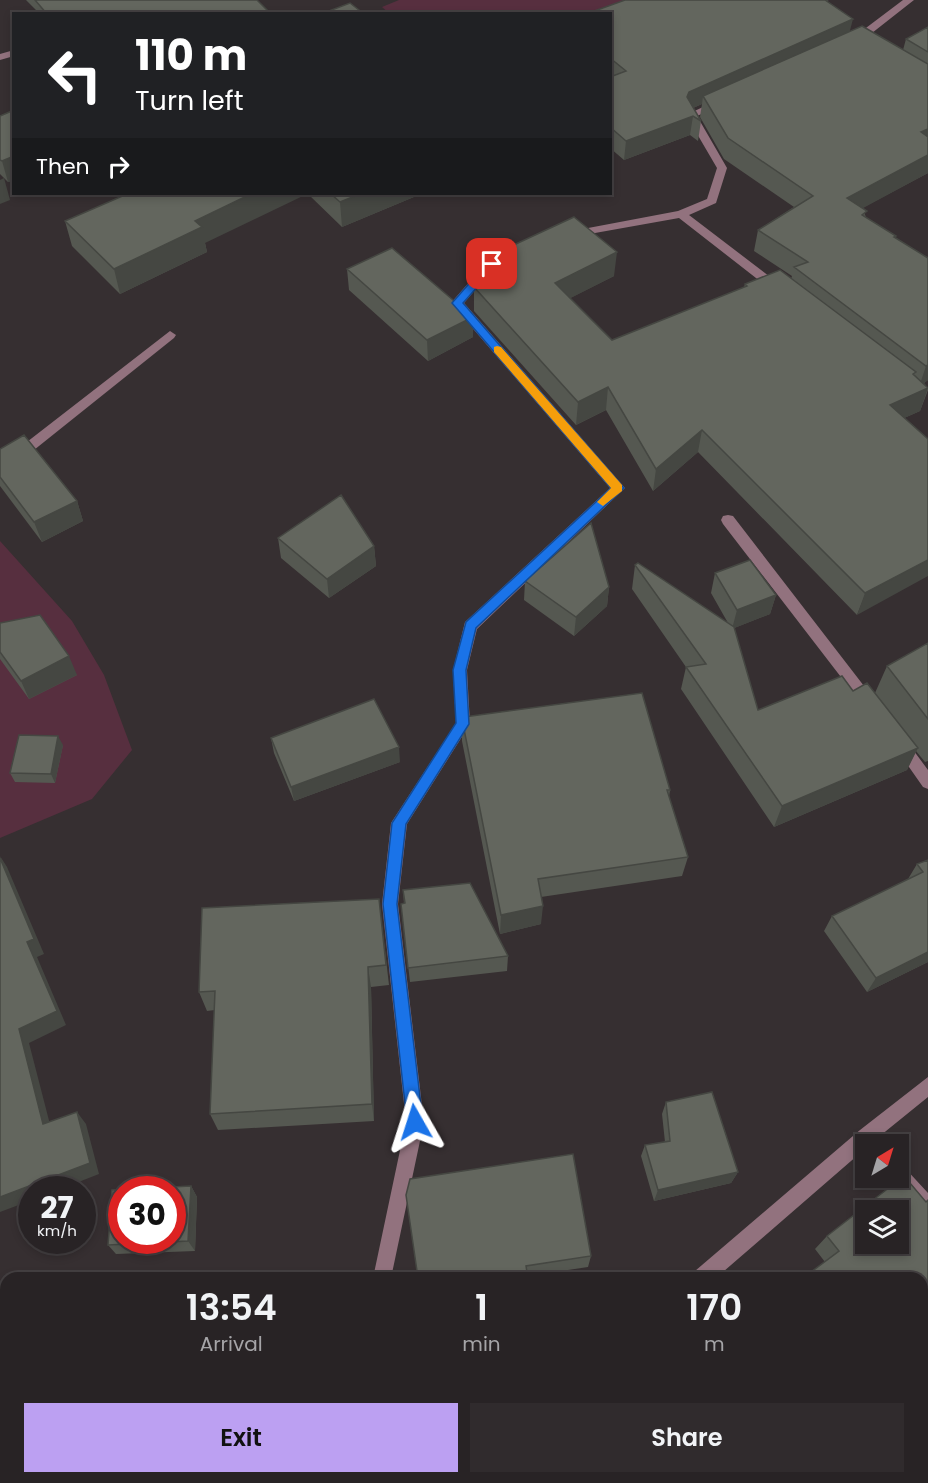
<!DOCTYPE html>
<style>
body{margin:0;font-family:Poppins,sans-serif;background:#302b2d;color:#f1f3f6;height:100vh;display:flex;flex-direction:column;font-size:22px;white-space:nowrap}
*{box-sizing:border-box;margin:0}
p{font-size:20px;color:#a5a4a7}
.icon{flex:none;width:33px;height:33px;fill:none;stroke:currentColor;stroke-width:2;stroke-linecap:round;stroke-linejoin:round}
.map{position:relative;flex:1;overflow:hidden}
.sheet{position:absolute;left:0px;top:1272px;width:928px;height:212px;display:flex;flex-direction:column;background:#282325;border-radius:18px 18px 0 0;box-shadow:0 3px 9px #0003,0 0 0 2px #444042}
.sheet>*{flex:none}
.banner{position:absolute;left:12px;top:12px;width:600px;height:183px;border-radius:0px;box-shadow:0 3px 9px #0003,0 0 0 2px #444042;background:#202124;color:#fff;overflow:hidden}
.needle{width:39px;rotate:38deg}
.fabs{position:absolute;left:855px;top:1134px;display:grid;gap:12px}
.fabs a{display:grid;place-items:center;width:54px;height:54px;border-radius:0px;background:#282325;box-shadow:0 3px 9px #0003,0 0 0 2px #444042;font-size:30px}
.speed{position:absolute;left:18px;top:1176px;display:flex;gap:12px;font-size:30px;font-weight:700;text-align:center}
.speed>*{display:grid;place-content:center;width:78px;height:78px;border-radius:50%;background:#282325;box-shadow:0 3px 9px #0003,0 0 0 2px #444042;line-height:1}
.speed small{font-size:15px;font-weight:400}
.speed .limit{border:9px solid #d22;background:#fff;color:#111}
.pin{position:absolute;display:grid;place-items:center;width:51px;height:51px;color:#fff;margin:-26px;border-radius:12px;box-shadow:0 3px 9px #0006}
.me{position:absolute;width:66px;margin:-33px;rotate:354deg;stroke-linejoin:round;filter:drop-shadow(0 0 4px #0008)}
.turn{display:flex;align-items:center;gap:21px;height:126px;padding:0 24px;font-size:27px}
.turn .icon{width:78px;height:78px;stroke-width:2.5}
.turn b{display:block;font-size:42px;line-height:51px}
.then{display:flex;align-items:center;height:57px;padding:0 24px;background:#0003;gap:12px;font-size:22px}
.eta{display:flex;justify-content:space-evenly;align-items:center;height:102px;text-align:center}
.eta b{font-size:36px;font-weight:600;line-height:42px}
.primary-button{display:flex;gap:12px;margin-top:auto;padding:12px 24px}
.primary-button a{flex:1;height:69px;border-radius:0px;background:#bca0f2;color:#111;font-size:24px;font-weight:600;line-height:69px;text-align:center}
.primary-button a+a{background:#302b2d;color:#f1f3f6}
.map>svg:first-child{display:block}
.green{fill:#572f3f}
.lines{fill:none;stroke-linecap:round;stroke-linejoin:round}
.minor{fill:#92727e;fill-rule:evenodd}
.wall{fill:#555851}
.shaded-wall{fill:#454742}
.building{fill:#63665e;stroke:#454742;stroke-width:1.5;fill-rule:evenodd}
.route{fill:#1a73e8;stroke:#114b97;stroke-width:1.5}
.slow{fill:#f59e0b}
</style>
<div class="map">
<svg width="928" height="1483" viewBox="0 0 928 1483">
<rect width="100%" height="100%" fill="#362f31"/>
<path class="green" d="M 399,0 L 709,0 L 610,14 L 390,14 L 382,7 Z
M 0,541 L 72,621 L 104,675 L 132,750 L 92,799 L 0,838 Z"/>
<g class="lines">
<path class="minor" d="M 903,0 L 914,0 L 858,44 L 850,44 L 850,40 Z
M 14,50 L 14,56 L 0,60 L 0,54 Z
M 720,99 L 724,100 L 724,104 L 697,116 L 727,168 L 716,203 L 689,215 L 782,286 L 782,292 L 774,292 L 679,218 L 567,238 L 567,232 L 678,211 L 707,199 L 717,168 L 686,115 Z
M 488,264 L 494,268 L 464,303 L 625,488 L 477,629 L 467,670 L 470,724 L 407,824 L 398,904 L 424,1122 L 391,1278 L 373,1278 L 406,1122 L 382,904 L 391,823 L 456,723 L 453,670 L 465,622 L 610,488 L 451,303 L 484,265 Z
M 170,331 L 176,335 L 174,338 L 24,458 L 0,471 L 0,460 L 14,452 Z
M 728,515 L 733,516 L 874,699 L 876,703 L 874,707 L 864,707 L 723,524 L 721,520 L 723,516 Z
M 900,737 L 905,739 L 928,770 L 928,789 L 923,787 L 895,747 L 892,743 L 895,739 Z
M 928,1077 L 928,1097 L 870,1144 L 866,1144 L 866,1148 L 716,1278 L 693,1278 L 695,1271 L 860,1130 Z
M 898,1164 L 904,1167 L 928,1193 L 928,1216 L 922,1213 L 892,1179 L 891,1178 L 898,1178 Z
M 49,1478 L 82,1478 L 80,1483 L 47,1483 Z"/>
</g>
<path class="wall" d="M 26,0 L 257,0 L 271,14 L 37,14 L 36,10 Z
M 829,0 L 827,1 L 850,31 L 903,50 L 906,39 L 928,27 L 928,173 L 862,208 L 866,217 L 896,238 L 928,258 L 928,380 L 924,383 L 928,388 L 928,390 L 920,411 L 904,418 L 928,439 L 857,615 L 698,452 L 653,491 L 606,410 L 576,425 L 474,311 L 474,287 L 505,249 L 614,276 L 570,298 L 612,340 L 744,287 L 745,284 L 791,279 L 792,276 L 754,251 L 758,230 L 794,207 L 724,159 L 700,117 L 702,104 L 693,108 L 701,121 L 698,141 L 690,135 L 624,160 L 610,148 L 610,14 Z
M 14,110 L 14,180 L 8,182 L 0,174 L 0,116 Z
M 308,194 L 421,194 L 342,227 Z
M 65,221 L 205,243 L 207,252 L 120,294 L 72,246 Z
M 347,269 L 473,317 L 473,337 L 428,361 L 349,290 Z
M 0,449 L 77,501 L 83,521 L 42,542 L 0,486 Z
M 278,538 L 374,546 L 376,566 L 329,598 L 281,558 Z
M 635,565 L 728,623 L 711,593 L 715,573 L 776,595 L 770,614 L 734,628 L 758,710 L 853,691 L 875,693 L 887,666 L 928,643 L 928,761 L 925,762 L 916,751 L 907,770 L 774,827 L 681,689 L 686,667 L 632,589 Z
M 525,581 L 609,587 L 607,606 L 574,636 L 524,600 Z
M 0,623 L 77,675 L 29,699 L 0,659 Z
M 462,719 L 670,790 L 669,797 L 688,857 L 682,876 L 541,897 L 541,924 L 500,934 L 462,741 Z
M 271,738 L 400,762 L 294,801 L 274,753 Z
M 63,745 L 55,783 L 15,782 L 10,773 Z
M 928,860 L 928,962 L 867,992 L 824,931 L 832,916 L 908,879 L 917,864 Z
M 403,890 L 508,956 L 507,971 L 410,982 L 401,904 L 404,904 Z
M 379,899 L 389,985 L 371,987 L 374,1121 L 218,1130 L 210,1114 L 215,1010 L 207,1011 L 199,992 Z
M 666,1102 L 738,1172 L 731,1183 L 654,1201 L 641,1156 L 645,1145 L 665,1142 L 662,1114 Z
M 904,1176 L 928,1483 L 856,1483 L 852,1478 L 922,1478 L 825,1262 L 815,1249 L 827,1236 Z
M 191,1186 L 197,1197 L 195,1251 L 116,1254 L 108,1245 Z
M 591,1256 L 588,1267 L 528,1276 L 418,1278 Z
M 343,1478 L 343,1480 L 360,1480 L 361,1478 L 740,1478 L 729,1483 L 576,1483 L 575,1481 L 569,1483 L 193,1483 Z"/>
<path class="shaded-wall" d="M 853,19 L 848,38 L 703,96 L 702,104 L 686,111 L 687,97 L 689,92 Z
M 693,116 L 690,135 L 624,160 L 626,141 Z
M 928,129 L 928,147 L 921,132 Z
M 928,155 L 928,173 L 841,220 L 847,198 Z
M 14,156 L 14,180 L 8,182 L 2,161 Z
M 4,178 L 10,200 L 0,204 L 0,180 Z
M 251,194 L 307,194 L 205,243 L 207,252 L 120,294 L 114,269 L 195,221 Z
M 360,194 L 421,194 L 342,227 L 340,202 Z
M 617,252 L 614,276 L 553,307 L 555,283 Z
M 473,317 L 473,337 L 428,361 L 427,340 Z
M 928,365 L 928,380 L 919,387 L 926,366 Z
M 608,387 L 606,410 L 576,425 L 578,402 Z
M 928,388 L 920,411 L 882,428 L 890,405 Z
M 702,430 L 698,452 L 653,491 L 656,469 Z
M 77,501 L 83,521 L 42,542 L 34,522 Z
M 374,546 L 376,566 L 329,598 L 327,579 Z
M 928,560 L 928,576 L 857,615 L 865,593 Z
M 609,587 L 607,606 L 574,636 L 576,617 Z
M 776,595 L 770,614 L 732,629 L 737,610 Z
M 69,656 L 77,675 L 29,699 L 21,681 Z
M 58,736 L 63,745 L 55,783 L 51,774 Z
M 399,747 L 400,762 L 294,801 L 291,787 Z
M 918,748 L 907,770 L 774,827 L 782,806 Z
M 0,856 L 7,867 L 44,954 L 37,957 L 66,1025 L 29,1043 L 53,1136 L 43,1124 L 19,1029 L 27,942 Z
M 543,906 L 541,924 L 500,934 L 501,915 Z
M 928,952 L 928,962 L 867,992 L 876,978 Z
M 368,967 L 371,987 L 374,1121 L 372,1104 Z
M 77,1112 L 86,1124 L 99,1174 L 58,1190 L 32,1190 L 32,1200 L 0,1212 L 0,1197 Z
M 738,1172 L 731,1183 L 654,1201 L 658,1190 Z
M 191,1186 L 197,1197 L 195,1251 L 188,1241 Z
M 6,1449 L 6,1458 L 3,1459 L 0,1457 L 0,1451 Z
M 575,1478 L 578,1478 L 575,1481 L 569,1483 L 556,1483 Z
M 740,1478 L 729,1483 L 723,1483 Z"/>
<path class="building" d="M 35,0 L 257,0 L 271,14 L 47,14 Z
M 625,0 L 825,0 L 853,19 L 689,92 L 687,97 L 701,121 L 693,116 L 626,141 L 610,127 L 610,77 L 626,71 L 610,58 L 610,14 L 586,14 Z
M 350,3 L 364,14 L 321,14 Z
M 862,26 L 928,64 L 928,129 L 921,132 L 928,137 L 928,155 L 847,198 L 867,211 L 862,215 L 896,236 L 894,237 L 928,258 L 928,365 L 926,366 L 794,267 L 808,262 L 758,230 L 813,196 L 728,138 L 703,96 Z
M 928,27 L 928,52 L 906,39 Z
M 14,110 L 14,156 L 2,161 L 0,160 L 0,116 Z
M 127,194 L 251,194 L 195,221 L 202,227 L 114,269 L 65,221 Z
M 331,194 L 360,194 L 340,202 Z
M 574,217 L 617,252 L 555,283 L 612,340 L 747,286 L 745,284 L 780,270 L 916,372 L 913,374 L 928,388 L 890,405 L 928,439 L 928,560 L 865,593 L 702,430 L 656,469 L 608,387 L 578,402 L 474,287 L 480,265 L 498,245 L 505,249 Z
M 392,248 L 473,317 L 427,340 L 347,269 Z
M 24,435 L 77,501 L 34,522 L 0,477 L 0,449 Z
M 341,495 L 374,546 L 327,579 L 278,538 Z
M 591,523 L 609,587 L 576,617 L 525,581 Z
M 750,560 L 776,595 L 737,610 L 715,573 Z
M 638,563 L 734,627 L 758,710 L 842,676 L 853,691 L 867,683 L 918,748 L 782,806 L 686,667 L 706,664 L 635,565 Z
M 40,615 L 69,656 L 21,681 L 0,652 L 0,623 Z
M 928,643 L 928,719 L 887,666 Z
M 642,693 L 670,790 L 667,790 L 688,857 L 538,879 L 543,906 L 501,915 L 462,719 L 464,717 Z
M 374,699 L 399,747 L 291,787 L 271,738 Z
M 19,735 L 58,736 L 51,774 L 10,773 Z
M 0,858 L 34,939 L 27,942 L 57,1011 L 19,1029 L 43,1124 L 77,1112 L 90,1163 L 0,1197 Z
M 928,860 L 928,952 L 876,978 L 832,916 L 923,872 L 917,864 Z
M 470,883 L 508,956 L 408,968 L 401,904 L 405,903 L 403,890 Z
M 379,899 L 386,965 L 368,967 L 372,1104 L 210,1114 L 215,991 L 199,992 L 202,908 Z
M 712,1092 L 738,1172 L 658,1190 L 645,1145 L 670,1141 L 666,1102 Z
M 573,1154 L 591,1256 L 526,1266 L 528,1278 L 418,1278 L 406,1195 L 410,1179 Z
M 904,1176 L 926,1202 L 928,1200 L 928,1483 L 874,1483 L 870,1478 L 922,1478 L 922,1278 L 803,1278 L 839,1251 L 827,1236 ZM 866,1210 L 898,1210 L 898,1244 L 866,1244 Z
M 191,1186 L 188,1241 L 108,1245 L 112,1190 ZM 122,1190 L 172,1190 L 172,1240 L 122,1240 Z
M 6,1369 L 6,1449 L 0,1451 L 0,1371 Z
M 208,1478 L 338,1478 L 337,1480 L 360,1480 L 361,1478 L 575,1478 L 556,1483 L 193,1483 Z
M 579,1478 L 740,1478 L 723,1483 L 581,1483 Z"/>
<path class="route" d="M 492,261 L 495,262 L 495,267 L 463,303 L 624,488 L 476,628 L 466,670 L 469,724 L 406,824 L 397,904 L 423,1122 L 420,1128 L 415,1130 L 409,1128 L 407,1122 L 383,904 L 392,823 L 456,723 L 453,670 L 466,622 L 611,488 L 452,303 L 488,262 Z"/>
<path class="slow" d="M 497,346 L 501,347 L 622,485 L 622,491 L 603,506 L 597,502 L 611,488 L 494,352 L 494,347 Z"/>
</svg>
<div class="fabs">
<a><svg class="needle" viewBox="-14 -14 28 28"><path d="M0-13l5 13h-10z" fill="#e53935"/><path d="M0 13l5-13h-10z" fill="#a5a4a7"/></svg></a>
<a><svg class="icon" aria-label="layers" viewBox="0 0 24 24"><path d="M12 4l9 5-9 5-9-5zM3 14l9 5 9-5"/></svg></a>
</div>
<div class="speed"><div>27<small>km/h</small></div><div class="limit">30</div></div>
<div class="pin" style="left:492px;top:264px;background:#d93025"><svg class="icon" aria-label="arrive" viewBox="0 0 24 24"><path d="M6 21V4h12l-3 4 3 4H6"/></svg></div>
<svg class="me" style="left:415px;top:1122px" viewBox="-20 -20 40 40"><path d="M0-17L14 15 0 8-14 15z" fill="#1a73e8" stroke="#fff" stroke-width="4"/></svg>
<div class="banner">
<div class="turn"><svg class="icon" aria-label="left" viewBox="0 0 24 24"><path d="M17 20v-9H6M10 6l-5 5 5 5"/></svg><div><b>110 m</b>Turn left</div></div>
<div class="then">Then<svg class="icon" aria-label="right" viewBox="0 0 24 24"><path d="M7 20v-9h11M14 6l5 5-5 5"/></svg></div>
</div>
<section class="sheet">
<div class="eta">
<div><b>13:54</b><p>Arrival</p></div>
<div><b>1</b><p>min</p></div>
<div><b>170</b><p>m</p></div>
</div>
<div class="primary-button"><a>Exit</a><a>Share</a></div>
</section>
</div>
